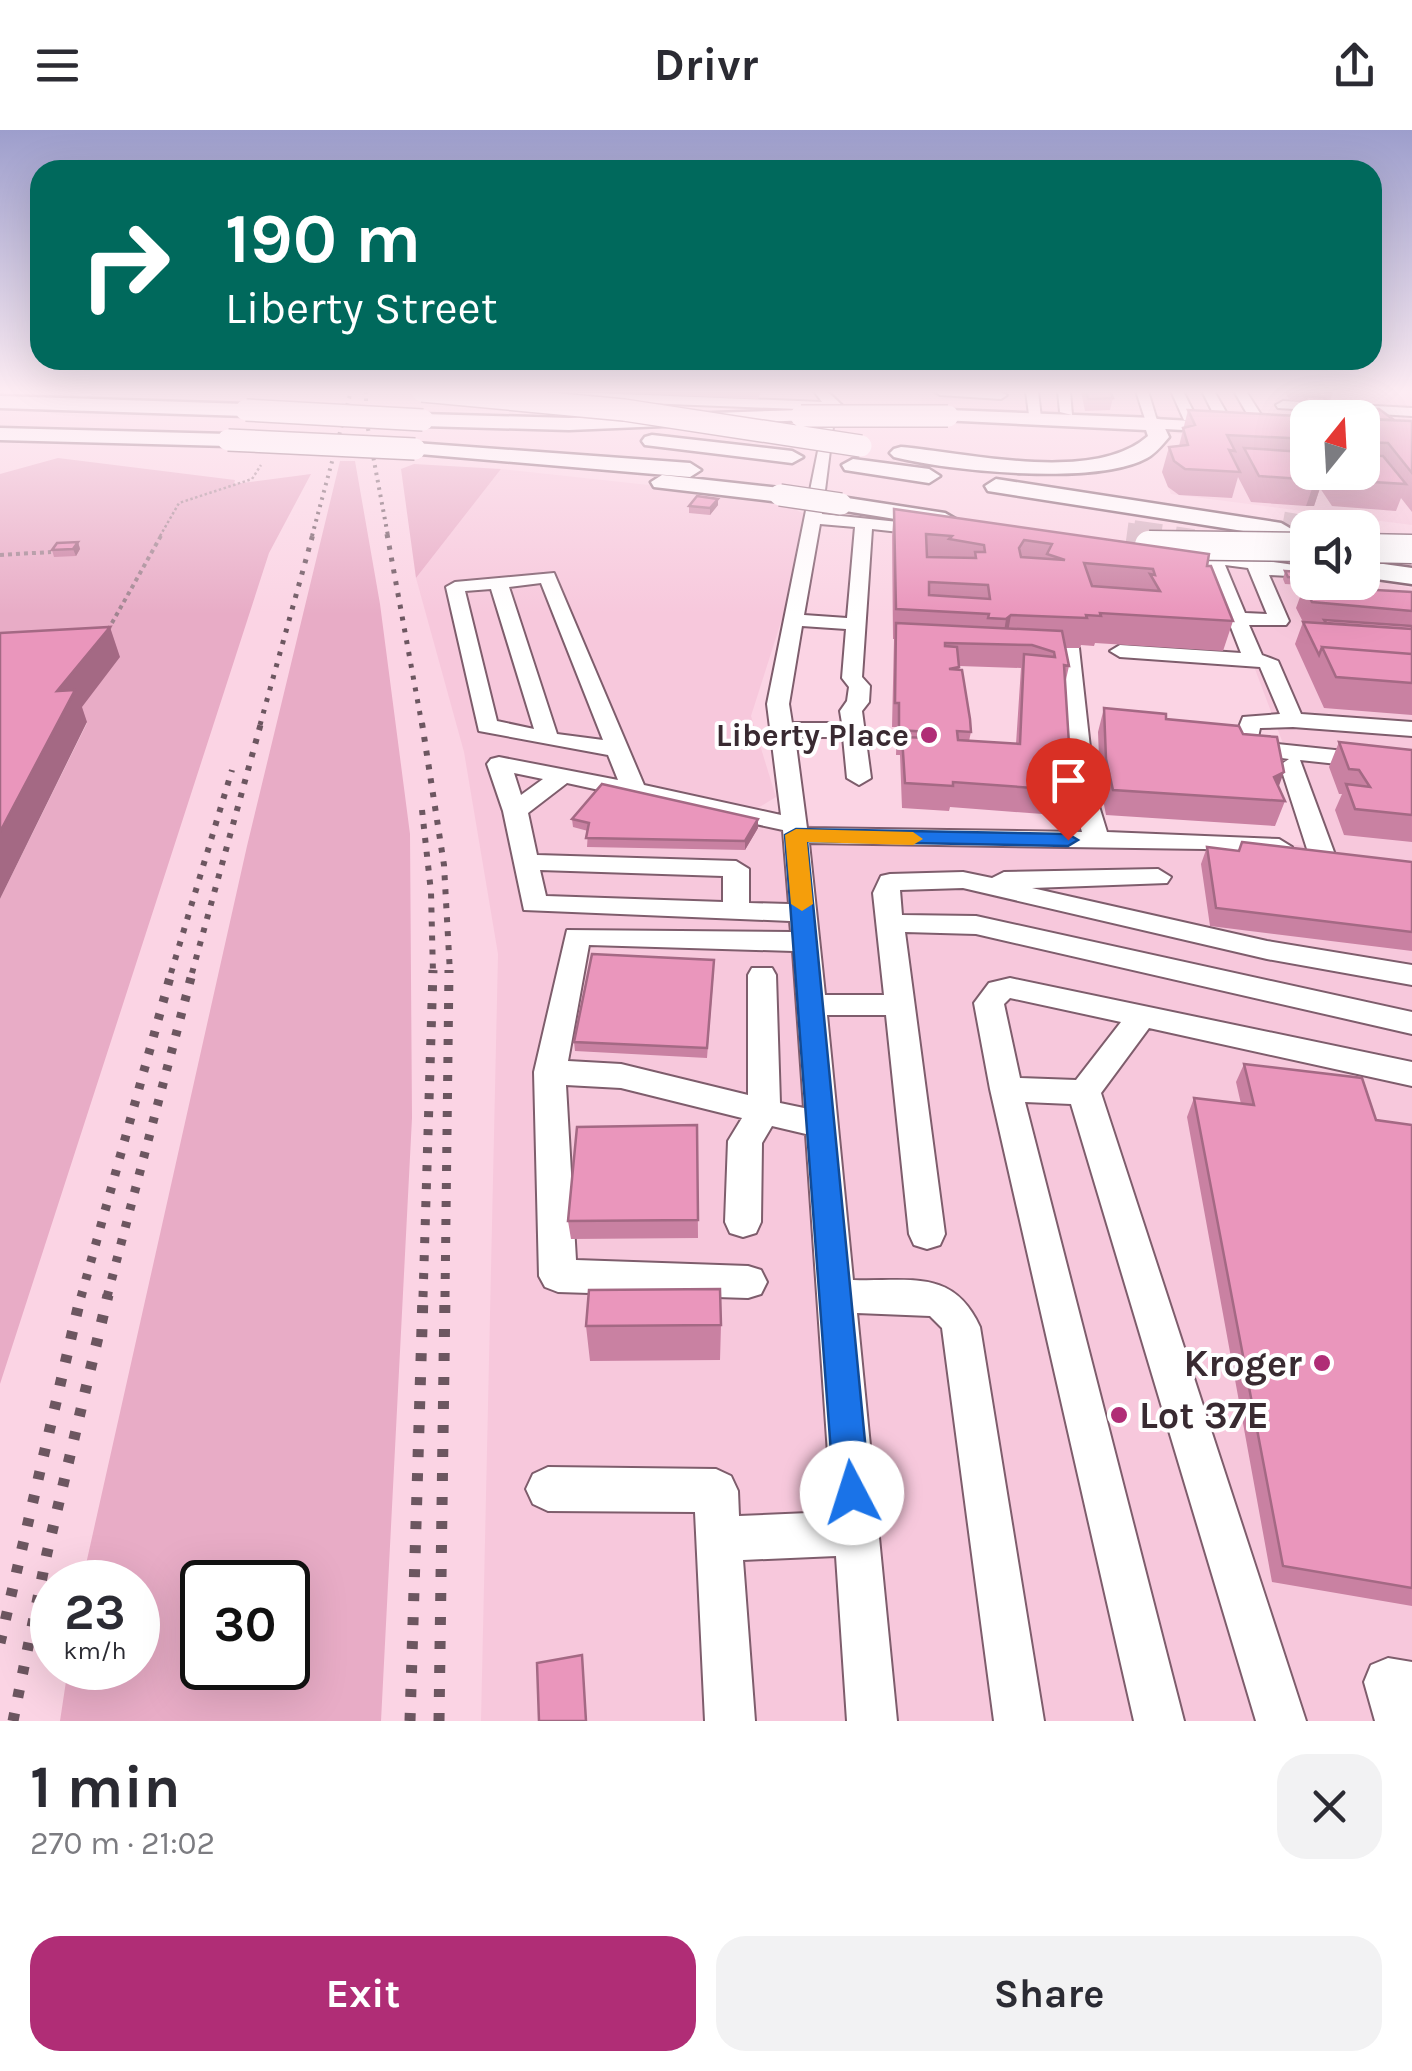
<!DOCTYPE html>
<meta charset="utf-8">
<style>
body{margin:0;font-family:Karla,sans-serif;background:#f2f2f3;color:#2b2b33;height:100vh;display:flex;flex-direction:column;font-size:38px;white-space:nowrap}
*{box-sizing:border-box;margin:0}
p{font-size:32px;color:#7c7c81}
.icon{flex:none;width:55px;height:55px;fill:none;stroke:currentColor;stroke-width:2;stroke-linecap:round;stroke-linejoin:round}
.map{position:relative;height:1591px;overflow:hidden}
.details{display:flex;flex-direction:column;background:#fff;flex:1}
.details>*{flex:none}
.guide{position:absolute;left:30px;top:30px;width:1352px;height:210px;border-radius:30px;box-shadow:0 10px 40px #0002;background:#00695c;color:#fff;overflow:hidden}
.needle{width:65px;rotate:18deg}
.controls{position:absolute;left:1290px;top:270px;display:grid;gap:20px}
.controls a{display:grid;place-items:center;width:90px;height:90px;border-radius:20px;background:#fff;box-shadow:0 10px 40px #0002;font-size:50px}
.speed{position:absolute;left:30px;top:1430px;display:flex;gap:20px;font-size:50px;font-weight:700;text-align:center}
.speed>*{display:grid;place-content:center;width:130px;height:130px;border-radius:50%;background:#fff;box-shadow:0 10px 40px #0002;line-height:1}
.speed small{font-size:25px;font-weight:400}
.speed .limit{border:5px solid #111;border-radius:15px;background:#fff;color:#111}
.pin{position:absolute;display:grid;place-items:center;width:85px;height:85px;color:#fff;margin:-102px -42px;border-radius:50% 50% 50% 0;rotate:-45deg;box-shadow:0 0 10px #0007}
.pin .icon{rotate:45deg}
.me{position:absolute;width:110px;margin:-55px;rotate:355deg;stroke-linejoin:round;filter:drop-shadow(0 0 8px #0008)}
.turn{display:flex;align-items:center;gap:35px;height:210px;padding:0 30px;font-size:45px}
.turn .icon{width:130px;height:130px;stroke-width:2.5}
.turn b{display:block;font-size:70px;line-height:85px}
.round{display:grid;place-items:center;flex:none;width:105px;height:105px;border-radius:30px;background:#f2f2f3}
.head{display:flex;align-items:center;justify-content:space-between;height:170px;padding:0 30px}
h1{font-size:60px;font-weight:700;line-height:75px}
.button{display:flex;gap:20px;margin-top:auto;padding:20px 30px}
.button a{flex:1;height:115px;border-radius:30px;background:#b02d76;color:#fff;font-size:40px;font-weight:700;line-height:115px;text-align:center}
.button a+a{background:#f2f2f3;color:#2b2b33}
header{display:flex;justify-content:space-between;align-items:center;height:130px;padding:0 30px;background:#fff;font-size:45px;font-weight:700}
.map>svg:first-child{display:block}
.built{fill:#f7c8dc;fill-rule:evenodd}
.green{fill:#e8acc6;fill-rule:evenodd}
.lines{fill:none;stroke-linecap:round;stroke-linejoin:round}
.highway-tunnel-far1{stroke:#d4b2c0;stroke-width:21;stroke-dasharray:21 11;stroke-linecap:butt}
.highway-tunnel{stroke:#d4b2c0;stroke-width:28;stroke-dasharray:28 14;stroke-linecap:butt}
.minor-casing{stroke:#7e5d6c;stroke-width:4}
.major-casing{stroke:#7e5d6c;stroke-width:5}
.highway-casing{stroke:#7e5d6c;stroke-width:5}
.path-far1{stroke:#a08490;stroke-width:2.5;stroke-dasharray:2.5 2.5;stroke-linecap:butt}
.path{stroke:#a08490;stroke-width:4;stroke-dasharray:4 4;stroke-linecap:butt}
.minor{fill:#fff;fill-rule:evenodd}
.major{fill:#fff;fill-rule:evenodd}
.highway{fill:#fff;fill-rule:evenodd}
.rail-far4{stroke:#6c5660;stroke-width:4;stroke-dasharray:2.5 5;stroke-linecap:butt}
.rail-far3{stroke:#6c5660;stroke-width:5;stroke-dasharray:4 8;stroke-linecap:butt}
.rail-far2{stroke:#6c5660;stroke-width:6;stroke-dasharray:5 9;stroke-linecap:butt}
.rail-far1{stroke:#6c5660;stroke-width:9;stroke-dasharray:6 12;stroke-linecap:butt}
.rail{stroke:#6c5660;stroke-width:11;stroke-dasharray:8 16;stroke-linecap:butt}
.highway-bridge-far1-casing{stroke:#7e5d6c;stroke-width:24;stroke-linecap:butt}
.highway-bridge-casing{stroke:#7e5d6c;stroke-width:31;stroke-linecap:butt}
.highway-bridge-far1{stroke:#fff;stroke-width:21}
.highway-bridge{stroke:#fff;stroke-width:28}
.wall{fill:#c981a2;fill-rule:evenodd}
.shaded-wall{fill:#a46984}
.building{fill:#ea96bc;stroke:#a46984;stroke-width:2.5;fill-rule:evenodd}
.route{fill:#1a73e8;stroke:#114b97;stroke-width:2.5}
.slow{fill:#f59e0b}
.poi-dot{fill:#b02d76;stroke:#fff;stroke-width:4}
.labels{text-anchor:middle;dominant-baseline:central;stroke-width:8;stroke-linejoin:round;paint-order:stroke}
.poi-label{font-size:32px;font-weight:bold;fill:#392a31;stroke:#fff;text-anchor:end}
.near-poi-label{font-size:38px;font-weight:bold;fill:#392a31;stroke:#fff;text-anchor:end}
</style>
<header><svg class="icon" aria-label="menu" viewBox="0 0 24 24"><path d="M4 6h16M4 12h16M4 18h16"/></svg>Drivr<svg class="icon" aria-label="share" viewBox="0 0 24 24"><path d="M12 15V3M7 8l5-5 5 5M5 13v7h14v-7"/></svg></header>
<div class="map">
<svg width="1412" height="1591" viewBox="0 0 1412 1591">
<rect width="100%" height="100%" fill="#fbd4e4"/>
<path class="built" d="M 922,261 L 1412,261 L 1412,395 L 1171,364 L 1162,342 L 1170,343 L 1188,318 L 1181,304 L 918,289 ZM 1308,288 L 1362,288 L 1362,342 L 1308,342 Z
M 501,339 L 769,368 L 814,388 L 751,586 L 776,667 L 758,678 L 851,708 L 1240,711 L 1322,717 L 1212,425 L 1307,440 L 1308,452 L 1362,452 L 1363,449 L 1412,458 L 1412,1591 L 481,1591 L 498,824 L 464,622 L 416,448 Z"/>
<path class="green" d="M 58,328 L 235,350 L 234,354 L 311,344 L 269,423 L 0,1254 L 0,769 L 87,593 L 0,536 L 0,344 Z
M 340,331 L 355,331 L 380,474 L 410,704 L 412,988 L 381,1591 L 60,1591 L 68,1538 L 138,1538 L 138,1452 L 82,1452 L 247,716 ZM 288,1452 L 288,1538 L 202,1538 L 202,1452 Z
M 414,334 L 501,339 L 416,448 L 401,339 Z"/>
<g class="lines">
<path class="highway-tunnel-far1" d="M 1283,392 L 1318,398
M 1127,403 L 1149,406"/>
<path class="highway-tunnel" d="M 1133,404 L 1193,413"/>
<defs>
<path id="minor" d="M 814,261 L 827,261 L 844,277 L 835,281 L 822,384 L 927,395 L 935,400 L 927,405 L 872,399 L 862,547 L 870,556 L 869,572 L 862,581 L 871,648 L 859,655 L 847,648 L 843,607 L 795,607 L 807,698 L 1082,702 L 1071,663 L 1059,518 L 1069,512 L 1079,518 L 1095,663 L 1107,702 L 1279,709 L 1292,717 L 1279,725 L 1204,719 L 809,713 L 825,865 L 884,865 L 873,763 L 881,746 L 890,744 L 963,742 L 992,748 L 1004,742 L 1158,739 L 1171,747 L 1167,753 L 1032,758 L 1267,811 L 1412,835 L 1412,855 L 1267,829 L 963,758 L 900,760 L 902,785 L 976,786 L 1412,882 L 1412,904 L 976,804 L 905,802 L 945,1104 L 940,1115 L 927,1119 L 914,1115 L 909,1104 L 886,885 L 827,885 L 853,1150 C 910,1152 953,1138 980,1197 L 1044,1591 L 994,1591 L 942,1198 L 930,1186 L 857,1183 L 897,1591 L 847,1591 L 836,1426 L 743,1430 L 755,1591 L 705,1591 L 695,1382 L 548,1381 L 533,1374 L 526,1359 L 533,1344 L 548,1337 L 716,1339 L 731,1346 L 738,1361 L 739,1386 L 832,1382 L 806,1004 L 772,996 L 762,1013 L 761,1092 L 756,1103 L 743,1107 L 730,1103 L 725,1092 L 728,1011 L 742,988 L 621,958 L 566,955 L 576,1130 L 748,1136 L 761,1140 L 767,1152 L 761,1164 L 748,1168 L 558,1162 L 545,1157 L 539,1146 L 534,942 L 567,800 L 791,802 L 790,791 L 524,780 L 503,681 L 487,634 L 491,629 L 499,627 L 618,650 L 608,625 L 479,601 L 446,457 L 455,452 L 554,443 L 644,655 L 781,685 L 767,574 L 821,306 L 822,280 L 570,270 L 564,266 L 570,262 L 822,272 ZM 820,394 L 855,397 L 847,488 L 804,485 ZM 541,453 L 603,610 L 557,604 L 509,457 ZM 491,459 L 534,599 L 497,591 L 465,461 ZM 802,496 L 846,499 L 842,548 L 849,557 L 847,571 L 840,581 L 842,593 L 792,593 L 789,574 ZM 514,643 L 543,649 L 521,665 ZM 567,653 L 783,700 L 789,774 L 749,773 L 749,739 L 736,731 L 537,725 L 528,683 ZM 540,740 L 723,746 L 723,772 L 546,766 ZM 589,815 L 793,821 L 804,978 L 780,973 L 776,845 L 772,838 L 752,838 L 748,845 L 748,965 L 621,934 L 568,931 Z
M 934,261 L 998,261 L 1007,265 L 1001,269 L 940,265 Z
M 1026,261 L 1038,261 L 1041,288 L 1029,285 Z
M 1058,261 L 1070,261 L 1072,285 L 1060,282 Z
M 1136,261 L 1148,261 L 1159,297 L 1125,295 L 1118,291 L 1125,287 L 1145,289 Z
M 1171,261 L 1183,261 L 1194,283 L 1214,285 L 1202,261 L 1214,261 L 1230,289 L 1223,293 L 1184,290 Z
M 1234,261 L 1246,261 L 1265,291 L 1263,294 L 1253,294 Z
M 1283,271 L 1412,278 L 1412,286 L 1278,278 L 1276,275 Z
M 1213,423 L 1308,437 L 1308,447 L 1269,445 L 1289,491 L 1286,495 L 1249,495 L 1262,525 L 1278,531 L 1301,584 L 1412,592 L 1412,606 L 1293,597 L 1260,598 L 1257,612 L 1412,628 L 1412,642 L 1300,630 L 1334,722 L 1330,727 L 1312,727 L 1308,722 L 1280,635 L 1289,629 L 1242,623 L 1233,612 L 1243,587 L 1280,584 L 1260,537 L 1120,527 L 1110,521 L 1120,515 L 1241,523 L 1204,428 ZM 1225,435 L 1248,438 L 1267,484 L 1245,483 Z
M 1307,452 L 1337,452 L 1412,470 L 1412,482 L 1381,477 Z
M 1010,848 L 1412,932 L 1412,956 L 1149,898 L 1101,963 L 1306,1591 L 1256,1591 L 1071,974 L 1025,972 L 1184,1591 L 1134,1591 L 990,959 L 974,873 L 989,853 ZM 1010,868 L 1121,892 L 1076,950 L 1020,948 L 1004,874 Z
M 1388,1528 L 1412,1532 L 1412,1591 L 1375,1591 L 1364,1552 L 1371,1535 Z"/>
<path id="major" d="M 1154,289 L 1308,297 L 1308,307 L 1148,298 L 1145,294 Z"/>
<path id="highway" d="M 0,266 L 246,274 L 256,280 L 246,286 L 0,278 Z
M 801,280 L 811,286 L 808,290 L 569,300 L 423,296 L 413,290 L 423,284 L 569,288 Z
M 948,280 L 1154,288 L 1161,290 L 1169,307 C 1163,314 1155,324 1147,328 C 1097,356 949,341 894,327 L 890,323 L 894,319 L 901,317 C 969,323 1094,354 1148,306 L 1146,300 L 941,290 L 938,286 Z
M 0,298 L 228,304 L 238,310 L 228,316 L 0,310 Z
M 652,305 L 792,321 L 803,327 L 792,333 L 645,315 L 642,311 L 645,307 Z
M 415,313 L 690,333 L 701,340 L 690,347 L 408,323 L 405,319 Z
M 853,329 L 929,339 L 940,346 L 929,353 L 845,340 L 842,335 Z
M 662,345 L 780,358 L 791,365 L 780,372 L 654,357 L 651,352 Z
M 996,349 L 1281,393 L 1293,400 L 1281,407 L 988,361 L 985,356 Z
M 841,367 L 945,383 L 957,390 L 945,397 L 833,379 L 829,374 L 833,369 Z
M 1362,431 L 1412,438 L 1412,454 L 1362,447 Z"/>
</defs>
<use href="#minor" class="minor-casing"/>
<use href="#major" class="major-casing"/>
<use href="#highway" class="highway-casing"/>
<path class="path-far1" d="M 160,406 L 179,373 L 252,349 L 261,335"/>
<path class="path" d="M 0,425 L 51,422
M 108,500 L 162,404"/>
<use href="#minor" class="minor"/>
<use href="#major" class="major"/>
<use href="#highway" class="highway"/>
<path class="rail-far4" d="M 366,261 L 366,288 L 388,406
M 312,406 L 351,261"/>
<path class="rail-far3" d="M 387,404 L 422,595
M 260,595 L 313,404"/>
<path class="rail-far2" d="M 422,593 L 444,735 L 450,843
M 422,680 L 431,762 L 433,843
M 171,843 L 232,640
M 192,843 L 261,593"/>
<path class="rail-far1" d="M 81,1167 L 172,840
M 107,1167 L 193,840
M 423,1167 L 433,840
M 445,1167 L 449,840"/>
<path class="rail" d="M 0,1513 L 81,1165
M 13,1591 L 47,1423 L 108,1165
M 410,1591 L 423,1165
M 439,1591 L 445,1165"/>
<defs>
<path id="highway-bridge-far1" d="M 422,261 L 624,280 L 861,316
M 246,280 L 423,290
M 801,286 L 948,286
M 228,310 L 415,319
M 780,365 L 841,374"/>
<path id="highway-bridge" d="M 1149,415 L 1308,417
M 1362,418 L 1412,419"/>
</defs>
<use href="#highway-bridge-far1" class="highway-bridge-far1-casing"/>
<use href="#highway-bridge" class="highway-bridge-casing"/>
<use href="#highway-bridge-far1" class="highway-bridge-far1"/>
<use href="#highway-bridge" class="highway-bridge"/>
</g>
<path class="wall" d="M 586,261 L 761,261 L 758,269 Z
M 1081,261 L 1110,261 L 1113,268 L 1110,280 L 1085,281 Z
M 1285,261 L 1331,261 L 1333,263 L 1329,273 L 1335,278 L 1332,287 L 1308,288 L 1308,342 L 1362,342 L 1362,288 L 1350,288 L 1352,278 L 1394,290 L 1412,291 L 1412,382 L 1401,368 L 1396,381 L 1332,376 L 1320,358 L 1314,376 L 1306,376 L 1251,372 L 1238,347 L 1232,368 L 1179,365 L 1168,357 L 1162,342 L 1169,317 L 1179,316 L 1188,280 L 1300,286 L 1299,284 L 1303,272 L 1289,270 Z
M 718,375 L 710,385 L 689,383 L 689,376 Z
M 894,379 L 1207,436 L 1233,491 L 1223,521 L 1095,513 L 1094,516 L 1081,515 L 1080,518 L 1065,518 L 1069,536 L 1065,554 L 1069,614 L 1067,624 L 1075,661 L 1069,686 L 950,677 L 949,681 L 902,678 L 900,625 L 896,625 L 897,597 L 892,597 L 894,509 L 893,509 L 892,406 ZM 959,536 L 1021,538 L 1016,614 L 969,611 L 971,602 Z
M 78,412 L 80,419 L 76,426 L 54,427 L 52,420 Z
M 1285,441 L 1303,448 L 1301,455 L 1285,454 L 1283,449 Z
M 1304,456 L 1412,462 L 1412,585 L 1324,578 L 1295,514 L 1303,492 L 1296,478 Z
M 1104,578 L 1243,604 L 1278,657 L 1285,671 L 1275,696 L 1106,685 L 1100,654 L 1098,602 Z
M 1339,612 L 1412,620 L 1412,712 L 1344,705 L 1335,680 L 1342,664 L 1339,664 L 1329,637 Z
M 572,689 L 758,698 L 745,720 L 587,717 L 588,701 L 573,697 Z
M 1207,717 L 1239,721 L 1412,732 L 1412,821 L 1210,796 L 1201,734 Z
M 714,839 L 707,928 L 575,921 L 574,912 Z
M 1244,934 L 1376,990 L 1412,995 L 1412,1476 L 1272,1452 L 1187,987 L 1194,968 L 1241,974 L 1236,952 Z
M 697,995 L 698,1108 L 571,1109 L 568,1091 Z
M 721,1195 L 720,1230 L 590,1231 L 586,1196 Z"/>
<path class="shaded-wall" d="M 1323,349 L 1314,376 L 1306,376 L 1315,350 Z
M 718,369 L 718,375 L 710,385 L 710,378 Z
M 78,412 L 80,419 L 76,426 L 73,419 Z
M 1011,485 L 1006,514 L 1002,514 L 1006,489 Z
M 110,497 L 120,527 L 82,577 L 87,592 L 0,769 L 0,702 L 57,561 Z
M 1284,642 L 1275,667 L 1274,647 Z
M 758,689 L 758,698 L 745,720 L 745,711 Z"/>
<path class="building" d="M 1086,261 L 1110,261 L 1113,268 L 1088,269 Z
M 1304,266 L 1324,268 L 1335,278 L 1311,277 Z
M 1352,278 L 1379,279 L 1394,290 L 1372,289 L 1367,284 L 1352,283 Z
M 1188,280 L 1337,288 L 1308,288 L 1308,309 L 1227,305 L 1235,321 L 1229,320 L 1240,342 L 1185,339 L 1174,331 L 1169,317 L 1188,315 L 1183,298 L 1195,295 Z
M 1362,289 L 1412,291 L 1412,343 L 1388,313 L 1362,312 Z
M 1244,318 L 1304,322 L 1308,326 L 1308,342 L 1318,342 L 1323,349 L 1315,350 L 1259,346 Z
M 1362,325 L 1383,326 L 1406,354 L 1341,350 L 1335,342 L 1362,342 Z
M 697,366 L 718,369 L 710,378 L 689,376 Z
M 894,379 L 1209,424 L 1207,436 L 1211,436 L 1233,491 L 1100,483 L 1101,486 L 1086,485 L 1087,488 L 1011,485 L 1006,489 L 988,488 L 989,484 L 896,479 ZM 926,404 L 952,406 L 949,409 L 984,415 L 985,422 L 975,422 L 976,428 L 927,427 ZM 1024,410 L 1052,414 L 1047,424 L 1065,430 L 1021,427 L 1019,418 ZM 1084,433 L 1153,439 L 1155,445 L 1150,444 L 1160,461 L 1092,456 ZM 929,452 L 988,455 L 990,469 L 929,465 Z
M 78,412 L 73,419 L 52,420 L 57,413 Z
M 1285,441 L 1301,442 L 1303,448 L 1288,447 Z
M 1304,456 L 1412,462 L 1412,481 L 1312,472 Z
M 1324,490 L 1412,496 L 1412,499 L 1326,493 Z
M 1303,492 L 1412,499 L 1412,524 L 1322,517 L 1319,525 Z
M 896,493 L 1062,501 L 1069,536 L 1064,535 L 1069,614 L 1064,614 L 1075,661 L 953,652 L 953,656 L 905,653 L 902,607 L 929,608 L 928,602 L 899,600 L 899,573 L 895,573 ZM 945,513 L 1032,515 L 1054,522 L 1055,527 L 1024,524 L 1020,614 L 958,610 L 957,601 L 971,602 L 970,589 L 962,540 L 949,539 L 959,537 L 957,517 L 945,516 Z
M 110,497 L 57,561 L 75,560 L 0,702 L 0,503 Z
M 1322,517 L 1412,524 L 1412,553 L 1336,547 Z
M 1104,578 L 1166,584 L 1166,589 L 1239,596 L 1243,604 L 1277,607 L 1284,642 L 1274,647 L 1285,671 L 1113,660 L 1106,629 Z
M 1339,612 L 1412,620 L 1412,685 L 1355,679 L 1346,654 L 1370,657 L 1359,640 L 1349,639 Z
M 602,654 L 758,689 L 745,711 L 586,708 L 589,693 L 572,689 Z
M 1242,712 L 1412,732 L 1412,802 L 1216,778 L 1207,717 L 1239,721 Z
M 592,824 L 714,830 L 707,918 L 574,912 Z
M 1244,934 L 1362,948 L 1376,990 L 1412,995 L 1412,1458 L 1283,1436 L 1194,968 L 1254,975 Z
M 697,995 L 698,1090 L 568,1091 L 577,997 Z
M 720,1159 L 721,1195 L 586,1196 L 589,1160 Z
M 582,1525 L 586,1591 L 539,1591 L 537,1533 Z"/>
<linearGradient id="sky" x2="0" y2="1"><stop stop-color="#9d9ecc"/><stop offset="0.54" stop-color="#fdecf3"/><stop offset="1" stop-color="#fdecf3" stop-opacity="0"/></linearGradient>
<rect width="1412" height="484" fill="url(#sky)"/>
<path class="route" d="M 796,699 L 1068,704 L 1078,710 L 1068,716 L 807,711 L 870,1363 L 865,1376 L 852,1381 L 840,1376 L 834,1363 L 785,705 Z"/>
<path class="slow" d="M 796,699 L 913,702 L 923,709 L 913,715 L 807,712 L 813,774 L 802,781 L 791,774 L 785,705 Z"/>
<g class="poi-dot">
<circle cx="929" cy="605" r="10"/>
<circle cx="1322" cy="1233" r="10"/>
<circle cx="1119" cy="1285" r="10"/>
</g>
<g class="labels">
<g class="poi-label">
<text x="909" y="605">Liberty Place</text>
</g>
<g class="near-poi-label">
<text x="1302" y="1233">Kroger</text>
<text x="1139" y="1285" text-anchor="start">Lot 37E</text>
</g>
</g>
</svg>
<div class="controls">
<a><svg class="needle" viewBox="-14 -14 28 28"><path d="M0-13l5 13h-10z" fill="#e53935"/><path d="M0 13l5-13h-10z" fill="#7c7c81"/></svg></a>
<a><svg class="icon" aria-label="sound" viewBox="0 0 24 24"><path d="M4 9h4l5-4v14l-5-4H4zM17 9q2 3 0 6"/></svg></a>
</div>
<div class="speed"><div>23<small>km/h</small></div><div class="limit">30</div></div>
<div class="pin" style="left:1068px;top:710px;background:#d93025"><svg class="icon" aria-label="arrive" viewBox="0 0 24 24"><path d="M6 21V4h12l-3 4 3 4H6"/></svg></div>
<svg class="me" style="left:852px;top:1363px" viewBox="-20 -20 40 40"><circle r="19" fill="#fff"/><path d="M0-13L10 11 0 6-10 11z" fill="#1a73e8"/></svg>
<div class="guide">
<div class="turn"><svg class="icon" aria-label="right" viewBox="0 0 24 24"><path d="M7 20v-9h11M14 6l5 5-5 5"/></svg><div><b>190 m</b>Liberty Street</div></div>
</div>
</div>
<section class="details">
<div class="head"><div><h1>1 min</h1><p>270 m · 21:02</p></div><a class="round"><svg class="icon" aria-label="close" viewBox="0 0 24 24"><path d="M6 6l12 12M18 6L6 18"/></svg></a></div>
<div class="button"><a>Exit</a><a>Share</a></div>
</section>
